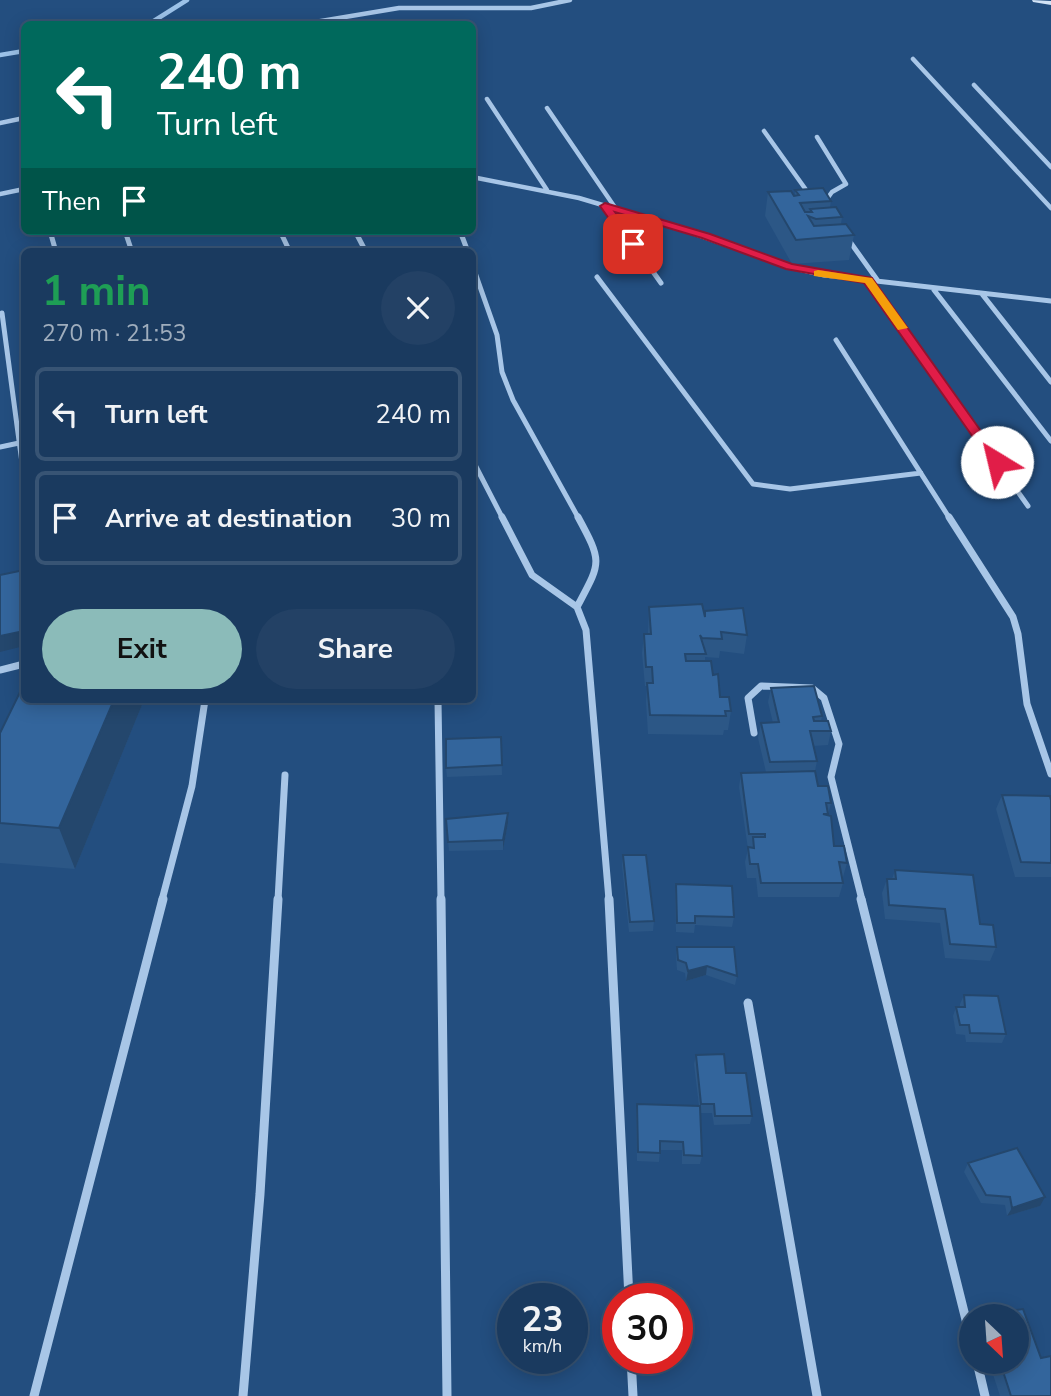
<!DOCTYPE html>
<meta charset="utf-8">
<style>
body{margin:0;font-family:"Nunito Sans",sans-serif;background:#234165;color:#f1f3f6;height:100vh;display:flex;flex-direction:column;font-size:26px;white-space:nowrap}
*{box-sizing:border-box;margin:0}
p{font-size:23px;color:#9fadbd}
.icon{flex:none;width:38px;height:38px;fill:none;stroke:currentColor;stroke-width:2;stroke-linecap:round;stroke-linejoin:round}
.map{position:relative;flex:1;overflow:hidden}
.panel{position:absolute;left:21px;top:248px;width:455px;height:455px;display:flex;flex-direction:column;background:#1a3a5f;border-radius:10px;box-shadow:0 4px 18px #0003,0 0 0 2px #385474}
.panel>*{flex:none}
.banner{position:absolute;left:21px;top:21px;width:455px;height:214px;border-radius:10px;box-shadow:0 4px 18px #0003,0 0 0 2px #385474;background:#00695c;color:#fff;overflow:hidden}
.needle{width:46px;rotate:155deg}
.controls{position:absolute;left:959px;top:1304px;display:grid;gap:14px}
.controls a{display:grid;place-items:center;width:70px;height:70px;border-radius:50%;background:#1a3a5f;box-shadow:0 4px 18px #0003,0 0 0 2px #385474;font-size:35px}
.speed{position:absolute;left:497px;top:1283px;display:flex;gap:14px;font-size:35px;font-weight:700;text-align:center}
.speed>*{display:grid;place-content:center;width:91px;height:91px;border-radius:50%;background:#1a3a5f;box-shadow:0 4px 18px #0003,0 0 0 2px #385474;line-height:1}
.speed small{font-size:18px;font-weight:400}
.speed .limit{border:10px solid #d22;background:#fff;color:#111}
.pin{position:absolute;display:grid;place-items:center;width:60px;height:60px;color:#fff;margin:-30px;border-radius:14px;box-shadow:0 4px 10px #0006}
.me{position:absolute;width:77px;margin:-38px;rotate:324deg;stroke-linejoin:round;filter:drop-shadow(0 0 5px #0008)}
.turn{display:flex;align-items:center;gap:24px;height:147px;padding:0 21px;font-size:32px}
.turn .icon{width:91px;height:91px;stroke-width:2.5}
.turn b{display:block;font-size:49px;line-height:60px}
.then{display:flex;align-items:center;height:66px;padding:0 21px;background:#0003;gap:14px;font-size:26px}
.round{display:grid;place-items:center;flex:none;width:74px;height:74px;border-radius:37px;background:#234165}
.head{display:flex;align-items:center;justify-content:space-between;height:119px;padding:0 21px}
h1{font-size:42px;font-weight:700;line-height:52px;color:#1e9e55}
.action{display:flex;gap:14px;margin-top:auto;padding:14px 21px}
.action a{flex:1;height:80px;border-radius:42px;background:#8bbbb9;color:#111;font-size:28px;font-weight:700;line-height:80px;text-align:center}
.action a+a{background:#234165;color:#f1f3f6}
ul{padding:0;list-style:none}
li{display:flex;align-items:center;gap:21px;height:94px;margin:0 14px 10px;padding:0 7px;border:4px solid #385474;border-radius:10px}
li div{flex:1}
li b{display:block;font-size:26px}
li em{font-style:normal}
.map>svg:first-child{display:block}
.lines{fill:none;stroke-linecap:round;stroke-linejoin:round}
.stream{stroke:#9cc2e8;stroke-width:4.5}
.street-far3{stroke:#a8c6e7;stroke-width:4.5}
.street-far2{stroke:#a8c6e7;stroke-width:5}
.street-far1{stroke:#a8c6e7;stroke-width:7}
.street{stroke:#a8c6e7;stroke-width:9}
.secondary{fill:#d2e3f6;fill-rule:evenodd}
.wall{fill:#2c5786}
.shaded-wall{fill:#24476d}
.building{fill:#33659c;stroke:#24476d;stroke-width:2}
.route{fill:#e11d48;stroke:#92132f;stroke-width:2}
.slow{fill:#f59e0b}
</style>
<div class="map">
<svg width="1051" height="1396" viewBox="0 0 1051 1396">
<rect width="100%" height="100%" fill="#234e7f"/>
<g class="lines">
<path class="stream" d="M 149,24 L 187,0
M 0,55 L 24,51"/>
<path class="street-far3" d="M 303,24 L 399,8 L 531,8 L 570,0
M 913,59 L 1051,208
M 974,85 L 1051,167
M 487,99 L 547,190
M 547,108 L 616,209
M 0,123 L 24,118
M 764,131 L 809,194
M 817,137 L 846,184 L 832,192 L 824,203
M 472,177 L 579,198 L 673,226
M 0,194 L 24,189
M 606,207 L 620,226"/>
<path class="street-far2" d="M 619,224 L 661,283
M 667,224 L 790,267 L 824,275 L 1051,301
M 50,231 L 56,252
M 125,231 L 132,252
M 280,231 L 290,252
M 355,231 L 366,252
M 460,231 L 468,252
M 848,239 L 878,281
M 472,264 L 497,335 L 502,372 L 513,400 L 579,519
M 597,277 L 753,484 L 790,489 L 921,473
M 868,280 L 1028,506
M 934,290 L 1051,441
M 982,294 L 1051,382
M 2,313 L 24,478
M 836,340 L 950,519
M 0,447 L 19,443
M 472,459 L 503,519"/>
<path class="street-far1" d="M 502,517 L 532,575 L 577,607 L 586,630 L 609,900
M 949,517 L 1013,617 L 1018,634 L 1027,704 L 1051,774
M 577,607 C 601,562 603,563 578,517
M 0,670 L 24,664
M 438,700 L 441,900
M 754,733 L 748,698 L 761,686 L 812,688 L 824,698 L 839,744 L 831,777 L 862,900
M 162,900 L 192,786 L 205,700
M 278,900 L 285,775"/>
<path class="street" d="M 441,899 L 447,1396
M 609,899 L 629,1298
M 861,899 L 971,1340
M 748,1003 L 817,1396
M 631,1358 L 633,1396
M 977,1362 L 985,1396
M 34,1396 L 163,899
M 243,1396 L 260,1194 L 278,899"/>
<path class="secondary" d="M 1032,0 L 1051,1 L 1051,5 L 1033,2 Z"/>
</g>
<path class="wall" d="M 795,190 L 831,201 L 830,207 L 842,217 L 841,224 L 854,235 L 849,260 L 792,264 L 765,216 L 768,192 L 795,196 Z
M 649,607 L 705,614 L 747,635 L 744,654 L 720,651 L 719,658 L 705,657 L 705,661 L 713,675 L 720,697 L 731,711 L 728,730 L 724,730 L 723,735 L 648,734 L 646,702 L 647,686 L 645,686 L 642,653 L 644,634 L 648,634 Z
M 771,688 L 822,716 L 821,721 L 831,731 L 828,745 L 813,746 L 817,761 L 815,771 L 818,786 L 831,803 L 828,815 L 834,846 L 847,863 L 843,877 L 841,877 L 843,883 L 839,897 L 758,897 L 756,878 L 747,878 L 745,862 L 748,849 L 739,787 L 741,773 L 766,772 L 758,738 L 761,723 L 773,723 L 768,702 Z
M 24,700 L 144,700 L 75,869 L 0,863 L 0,733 Z
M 501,737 L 502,775 L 447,777 L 446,768 Z
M 1002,795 L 1051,800 L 1051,877 L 1015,877 L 996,809 Z
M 508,813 L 508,823 L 503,850 L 449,851 L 446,819 Z
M 623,855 L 654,921 L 653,931 L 629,932 L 622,865 Z
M 895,870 L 980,924 L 996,947 L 990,961 L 945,958 L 940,923 L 885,919 L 882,893 L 887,879 L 892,879 Z
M 676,884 L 734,917 L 732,927 L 695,925 L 694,933 L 676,932 L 675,894 Z
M 677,947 L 737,976 L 735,985 L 706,975 L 686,981 L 685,973 L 677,970 L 676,956 Z
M 964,995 L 1006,1034 L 1002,1043 L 966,1042 L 965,1035 L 956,1034 L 953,1016 L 956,1007 L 960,1007 L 960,1004 Z
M 696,1055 L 726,1073 L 752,1116 L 750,1124 L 714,1125 L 712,1113 L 700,1113 L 702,1156 L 700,1164 L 682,1164 L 682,1150 L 660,1150 L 659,1162 L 637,1161 L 636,1112 L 637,1104 L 699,1106 L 694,1064 Z
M 968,1163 L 1040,1206 L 1007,1216 L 1005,1205 L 981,1203 L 964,1172 Z
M 1023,1309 L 1041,1358 L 1051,1356 L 1051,1396 L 1000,1396 L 989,1362 L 1017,1362 L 1017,1316 L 983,1316 L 984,1314 Z"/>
<path class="shaded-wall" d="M 24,631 L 24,646 L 0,652 L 0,636 Z
M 114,700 L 144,700 L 75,869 L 59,828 Z
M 508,813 L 508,823 L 503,850 L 503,840 Z
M 707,966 L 706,975 L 686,981 L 688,971 Z
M 1045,1197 L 1040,1206 L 1007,1216 L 1012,1208 Z"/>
<path class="building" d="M 823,188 L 831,201 L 800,203 L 805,212 L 812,212 L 810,209 L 836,207 L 842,217 L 816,219 L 808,216 L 814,226 L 846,224 L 854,235 L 796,240 L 768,192 L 791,191 L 794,196 L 799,195 L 795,190 Z
M 24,570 L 24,631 L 0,636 L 0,575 Z
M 702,604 L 705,617 L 705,611 L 743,608 L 747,635 L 721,632 L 722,639 L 702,638 L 700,635 L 706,654 L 685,654 L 686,661 L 711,661 L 713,675 L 718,674 L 720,697 L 729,697 L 731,711 L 725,711 L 726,716 L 650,715 L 647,683 L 653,683 L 652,667 L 646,667 L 644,634 L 651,634 L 649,607 Z
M 24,684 L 24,700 L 114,700 L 59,828 L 0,823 L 0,733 Z
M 814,686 L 822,716 L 813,717 L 814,721 L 828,721 L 831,731 L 810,731 L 817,761 L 770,762 L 761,723 L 779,722 L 771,688 Z
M 501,737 L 502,765 L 446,768 L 446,739 Z
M 815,771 L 818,786 L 828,786 L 831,803 L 826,803 L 828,814 L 823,814 L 831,816 L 834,846 L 844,846 L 847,863 L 839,862 L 843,883 L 761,883 L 758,864 L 750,864 L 748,847 L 754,848 L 753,837 L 765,837 L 765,834 L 749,834 L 741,773 Z
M 1002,795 L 1050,796 L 1051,800 L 1051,863 L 1021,862 Z
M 508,813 L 503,840 L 448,842 L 446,819 Z
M 623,855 L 646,855 L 654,921 L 630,922 Z
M 895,870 L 973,875 L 980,924 L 993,925 L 996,947 L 950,944 L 945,909 L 889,905 L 887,879 L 896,879 Z
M 676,884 L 732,886 L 734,917 L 695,916 L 695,923 L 677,923 Z
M 677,947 L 734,947 L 737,976 L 707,966 L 688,971 L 686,963 L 678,960 Z
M 964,995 L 998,996 L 1006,1034 L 970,1033 L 969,1025 L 960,1025 L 956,1007 L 965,1007 Z
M 724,1054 L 726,1073 L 746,1073 L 752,1116 L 715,1116 L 714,1104 L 701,1104 L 696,1055 Z
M 637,1104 L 700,1106 L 702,1156 L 684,1155 L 683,1142 L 660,1141 L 660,1153 L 638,1152 Z
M 1017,1148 L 1045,1197 L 1012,1208 L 1010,1197 L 986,1195 L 968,1163 Z
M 1023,1309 L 1041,1358 L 1051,1356 L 1051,1396 L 1011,1396 L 1000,1362 L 1017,1362 L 1017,1316 L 984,1316 L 984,1314 Z"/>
<path class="route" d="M 605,203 L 710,234 L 792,264 L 872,278 L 1003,462 L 992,464 L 864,283 L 786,269 L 702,238 L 615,212 L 639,244 L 629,247 L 600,206 Z"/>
<path class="slow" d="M 818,270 L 872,278 L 908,328 L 898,330 L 865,283 L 814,276 L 814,271 Z"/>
</svg>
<div class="controls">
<a><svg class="needle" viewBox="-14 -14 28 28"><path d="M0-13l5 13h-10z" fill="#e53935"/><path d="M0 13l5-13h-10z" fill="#9fadbd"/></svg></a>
</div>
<div class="speed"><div>23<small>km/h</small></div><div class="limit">30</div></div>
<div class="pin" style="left:633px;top:244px;background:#d93025"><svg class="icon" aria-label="arrive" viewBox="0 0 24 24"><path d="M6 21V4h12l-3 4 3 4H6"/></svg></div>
<svg class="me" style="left:997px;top:462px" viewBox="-20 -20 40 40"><circle r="19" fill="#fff"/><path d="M0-13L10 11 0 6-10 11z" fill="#e11d48"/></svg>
<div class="banner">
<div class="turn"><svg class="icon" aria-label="left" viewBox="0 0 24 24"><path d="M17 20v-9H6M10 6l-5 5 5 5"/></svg><div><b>240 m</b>Turn left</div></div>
<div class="then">Then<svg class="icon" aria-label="arrive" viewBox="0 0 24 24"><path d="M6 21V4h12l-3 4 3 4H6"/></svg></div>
</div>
<section class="panel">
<div class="head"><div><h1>1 min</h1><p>270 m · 21:53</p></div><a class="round"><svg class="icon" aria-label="close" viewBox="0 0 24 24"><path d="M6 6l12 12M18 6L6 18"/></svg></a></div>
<ul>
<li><svg class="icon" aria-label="left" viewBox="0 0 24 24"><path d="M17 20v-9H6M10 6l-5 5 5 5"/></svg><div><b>Turn left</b></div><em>240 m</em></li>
<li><svg class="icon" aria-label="arrive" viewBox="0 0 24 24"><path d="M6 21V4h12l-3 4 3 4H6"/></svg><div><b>Arrive at destination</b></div><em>30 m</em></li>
</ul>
<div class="action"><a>Exit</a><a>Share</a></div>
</section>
</div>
